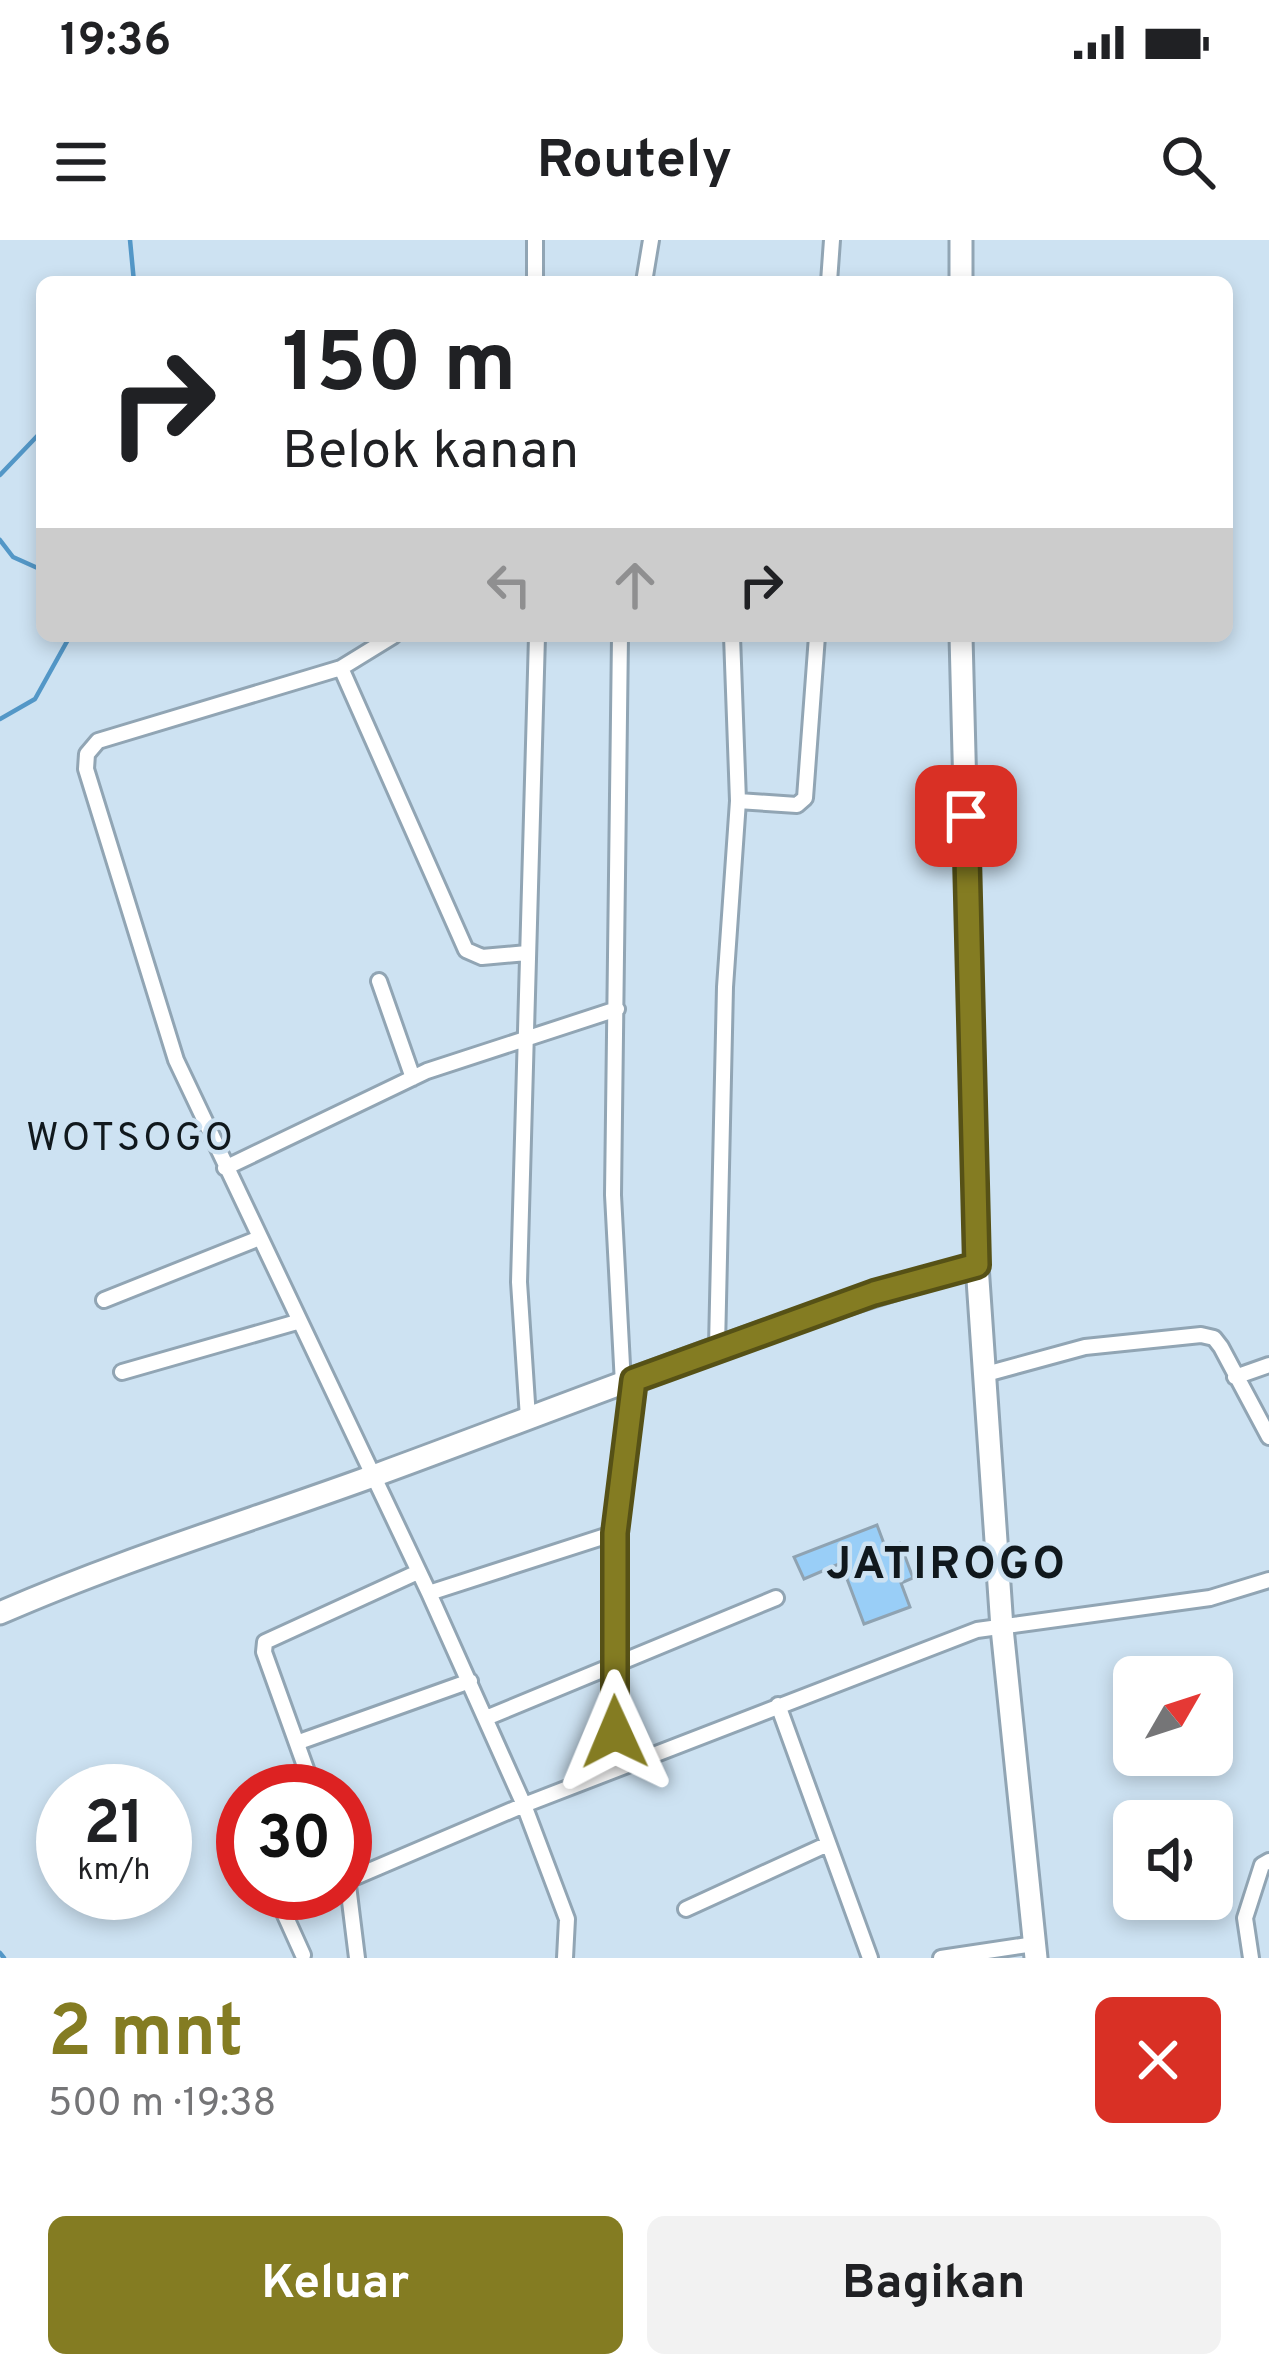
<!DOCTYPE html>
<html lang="id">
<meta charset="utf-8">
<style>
body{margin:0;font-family:Overpass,sans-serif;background:#f2f2f2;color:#202124;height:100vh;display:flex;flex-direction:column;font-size:45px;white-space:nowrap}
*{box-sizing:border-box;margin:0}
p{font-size:39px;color:#757577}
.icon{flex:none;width:66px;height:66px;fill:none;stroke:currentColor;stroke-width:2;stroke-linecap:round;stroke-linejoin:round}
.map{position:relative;height:1718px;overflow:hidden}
.sheet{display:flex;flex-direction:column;background:#fff;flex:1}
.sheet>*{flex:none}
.guide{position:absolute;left:36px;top:36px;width:1197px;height:366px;border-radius:18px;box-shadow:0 6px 18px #0003;background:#fff;color:#202124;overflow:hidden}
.needle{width:78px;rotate:51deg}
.fabs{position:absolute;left:1113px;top:1416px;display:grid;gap:24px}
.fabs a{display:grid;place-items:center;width:120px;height:120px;border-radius:18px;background:#fff;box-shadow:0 6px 18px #0003;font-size:60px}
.speed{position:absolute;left:36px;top:1524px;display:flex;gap:24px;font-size:60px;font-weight:700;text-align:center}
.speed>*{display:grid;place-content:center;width:156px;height:156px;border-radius:50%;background:#fff;box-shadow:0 6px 18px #0003;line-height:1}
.speed small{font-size:30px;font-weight:400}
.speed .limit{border:18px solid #d22;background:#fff;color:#111}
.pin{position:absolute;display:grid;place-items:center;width:102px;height:102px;color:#fff;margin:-51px;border-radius:24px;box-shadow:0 6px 18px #0006}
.me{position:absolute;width:132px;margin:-66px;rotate:359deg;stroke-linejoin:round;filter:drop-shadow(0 0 9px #0008)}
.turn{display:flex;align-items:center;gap:42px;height:252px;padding:0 48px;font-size:54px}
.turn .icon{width:156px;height:156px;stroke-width:2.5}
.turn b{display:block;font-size:84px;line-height:102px}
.lanes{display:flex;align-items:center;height:114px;padding:0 48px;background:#0003;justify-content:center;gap:60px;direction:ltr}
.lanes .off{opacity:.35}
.round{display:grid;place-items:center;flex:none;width:126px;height:126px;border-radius:18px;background:#f2f2f2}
.summary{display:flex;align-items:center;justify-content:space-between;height:204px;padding:0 48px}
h1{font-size:72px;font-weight:700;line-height:90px;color:#847c22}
.primary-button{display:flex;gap:24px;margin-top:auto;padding:24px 48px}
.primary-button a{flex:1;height:138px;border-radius:18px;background:#847c22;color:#fff;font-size:48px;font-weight:700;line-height:138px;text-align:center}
.primary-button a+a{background:#f2f2f2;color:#202124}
.status{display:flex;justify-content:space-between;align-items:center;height:84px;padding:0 60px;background:#fff;direction:ltr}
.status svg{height:33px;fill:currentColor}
header{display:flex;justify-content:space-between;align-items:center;height:156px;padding:0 48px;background:#fff;font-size:54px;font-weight:700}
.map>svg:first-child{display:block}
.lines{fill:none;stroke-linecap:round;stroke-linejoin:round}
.stream{stroke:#5397c7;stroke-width:4.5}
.building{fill:#99cef7;stroke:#8fa3b2;stroke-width:3}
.minor-casing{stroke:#91a5b4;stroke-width:20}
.secondary-casing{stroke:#91a5b4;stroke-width:27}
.primary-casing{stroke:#91a5b4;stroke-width:27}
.minor{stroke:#fff;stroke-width:14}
.secondary{stroke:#fff;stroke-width:21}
.primary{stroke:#fff;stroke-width:21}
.route-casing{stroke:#565116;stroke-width:30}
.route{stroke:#847c22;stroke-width:21}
.labels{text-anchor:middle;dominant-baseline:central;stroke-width:9;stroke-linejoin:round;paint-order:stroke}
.quarter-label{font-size:39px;letter-spacing:3px;fill:#10181d;stroke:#cde2f2}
.district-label{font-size:45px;font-weight:bold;letter-spacing:3px;fill:#10181d;stroke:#cde2f2}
</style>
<div class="status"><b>19:36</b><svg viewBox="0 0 49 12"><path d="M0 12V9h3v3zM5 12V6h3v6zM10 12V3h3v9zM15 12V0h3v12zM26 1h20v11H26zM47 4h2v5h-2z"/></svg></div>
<header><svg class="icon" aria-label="menu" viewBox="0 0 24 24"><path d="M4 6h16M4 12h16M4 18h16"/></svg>Routely<svg class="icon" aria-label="search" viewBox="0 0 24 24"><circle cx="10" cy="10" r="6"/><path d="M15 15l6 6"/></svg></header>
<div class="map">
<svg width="1269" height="1718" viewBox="0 0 1269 1718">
<rect width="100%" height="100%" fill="#cde2f2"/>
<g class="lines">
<path class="stream" d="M 130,0 L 134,42
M 0,235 L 42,191
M 0,300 L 13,317 L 42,330
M 0,479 L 35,459 L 70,396
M 0,1713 L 4,1718"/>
</g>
<path class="building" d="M 877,1285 L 886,1309 L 900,1303 L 913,1338 L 901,1343 L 910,1367 L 864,1384 L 841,1323 L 804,1339 L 794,1317 Z"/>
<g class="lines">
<defs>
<path id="minor" d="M 535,0 L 535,42
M 644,42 L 651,0
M 829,42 L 832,0
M 393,396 L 341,428 L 98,501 L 87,514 L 86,529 L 176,820 L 429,1353 L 524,1565 L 977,1390 L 1210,1358 L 1269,1340
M 620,396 L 613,955 L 623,1144
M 341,428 L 466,710 L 482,717 L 527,713
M 738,561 L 797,565 L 805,558 L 817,396
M 379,741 L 413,838
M 225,928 L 427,831 L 617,769
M 104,1060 L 257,999
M 717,1107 L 725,747 L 738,561 L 732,396
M 122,1132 L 297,1082
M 986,1134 L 1085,1107 L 1201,1095 L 1214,1098 L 1221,1107 L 1269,1197
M 1235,1137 L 1269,1125
M 528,1178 L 519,1042 L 537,396
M 429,1353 L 615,1293
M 778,1465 L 870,1718
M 486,1478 L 776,1358
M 299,1502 L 470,1441
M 616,1527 L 615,1293 L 634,1140
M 314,1551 L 264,1412 L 265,1402 L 418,1332
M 347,1637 L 357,1718
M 348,1640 L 524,1565 L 567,1679 L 565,1718
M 275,1653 L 303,1715
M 686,1669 L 828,1604
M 941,1718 L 1034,1704
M 1251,1718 L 1245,1678 L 1262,1625 L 1269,1621"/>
<path id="secondary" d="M 0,1373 C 123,1319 250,1281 376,1235 C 576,1162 772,1081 977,1025"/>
<path id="primary" d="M 961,0 L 961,42
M 961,396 L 977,1025 L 1002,1388 L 1036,1718"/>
</defs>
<use href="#minor" class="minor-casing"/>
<use href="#secondary" class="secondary-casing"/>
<use href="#primary" class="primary-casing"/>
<use href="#minor" class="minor"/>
<use href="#secondary" class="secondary"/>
<use href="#primary" class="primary"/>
</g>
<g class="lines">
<defs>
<path id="route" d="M 615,1492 L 615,1293 L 634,1140 L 874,1053 L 977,1025 L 966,576"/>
</defs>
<use href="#route" class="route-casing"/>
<use href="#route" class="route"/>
</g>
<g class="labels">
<g class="quarter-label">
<text x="131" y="900">WOTSOGO</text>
</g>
<g class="district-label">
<text x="947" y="1326">JATIROGO</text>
</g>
</g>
</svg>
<div class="fabs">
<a><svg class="needle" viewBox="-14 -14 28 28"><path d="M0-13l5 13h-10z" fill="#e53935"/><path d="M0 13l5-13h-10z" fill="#757577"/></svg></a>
<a><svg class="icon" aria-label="sound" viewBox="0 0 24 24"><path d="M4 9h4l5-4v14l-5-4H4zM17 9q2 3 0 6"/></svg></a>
</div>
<div class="speed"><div>21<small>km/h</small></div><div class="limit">30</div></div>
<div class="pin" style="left:966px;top:576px;background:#d93025"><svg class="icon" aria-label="arrive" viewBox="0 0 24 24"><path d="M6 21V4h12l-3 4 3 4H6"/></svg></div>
<svg class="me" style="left:615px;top:1492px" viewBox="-20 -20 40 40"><path d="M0-17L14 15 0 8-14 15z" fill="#847c22" stroke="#fff" stroke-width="4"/></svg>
<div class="guide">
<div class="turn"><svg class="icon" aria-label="right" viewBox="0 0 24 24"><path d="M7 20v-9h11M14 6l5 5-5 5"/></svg><div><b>150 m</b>Belok kanan</div></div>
<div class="lanes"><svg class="icon off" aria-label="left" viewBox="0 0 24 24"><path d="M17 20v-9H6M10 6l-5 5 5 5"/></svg><svg class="icon off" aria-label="ahead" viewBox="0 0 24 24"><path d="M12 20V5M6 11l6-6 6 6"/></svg><svg class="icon" aria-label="right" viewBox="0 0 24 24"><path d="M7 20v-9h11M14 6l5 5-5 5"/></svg></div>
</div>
</div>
<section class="sheet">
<div class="summary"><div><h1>2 mnt</h1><p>500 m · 19:38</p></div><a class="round" style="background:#d93025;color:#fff"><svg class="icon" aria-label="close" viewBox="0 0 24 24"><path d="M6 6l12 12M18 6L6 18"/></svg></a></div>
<div class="primary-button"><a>Keluar</a><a>Bagikan</a></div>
</section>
